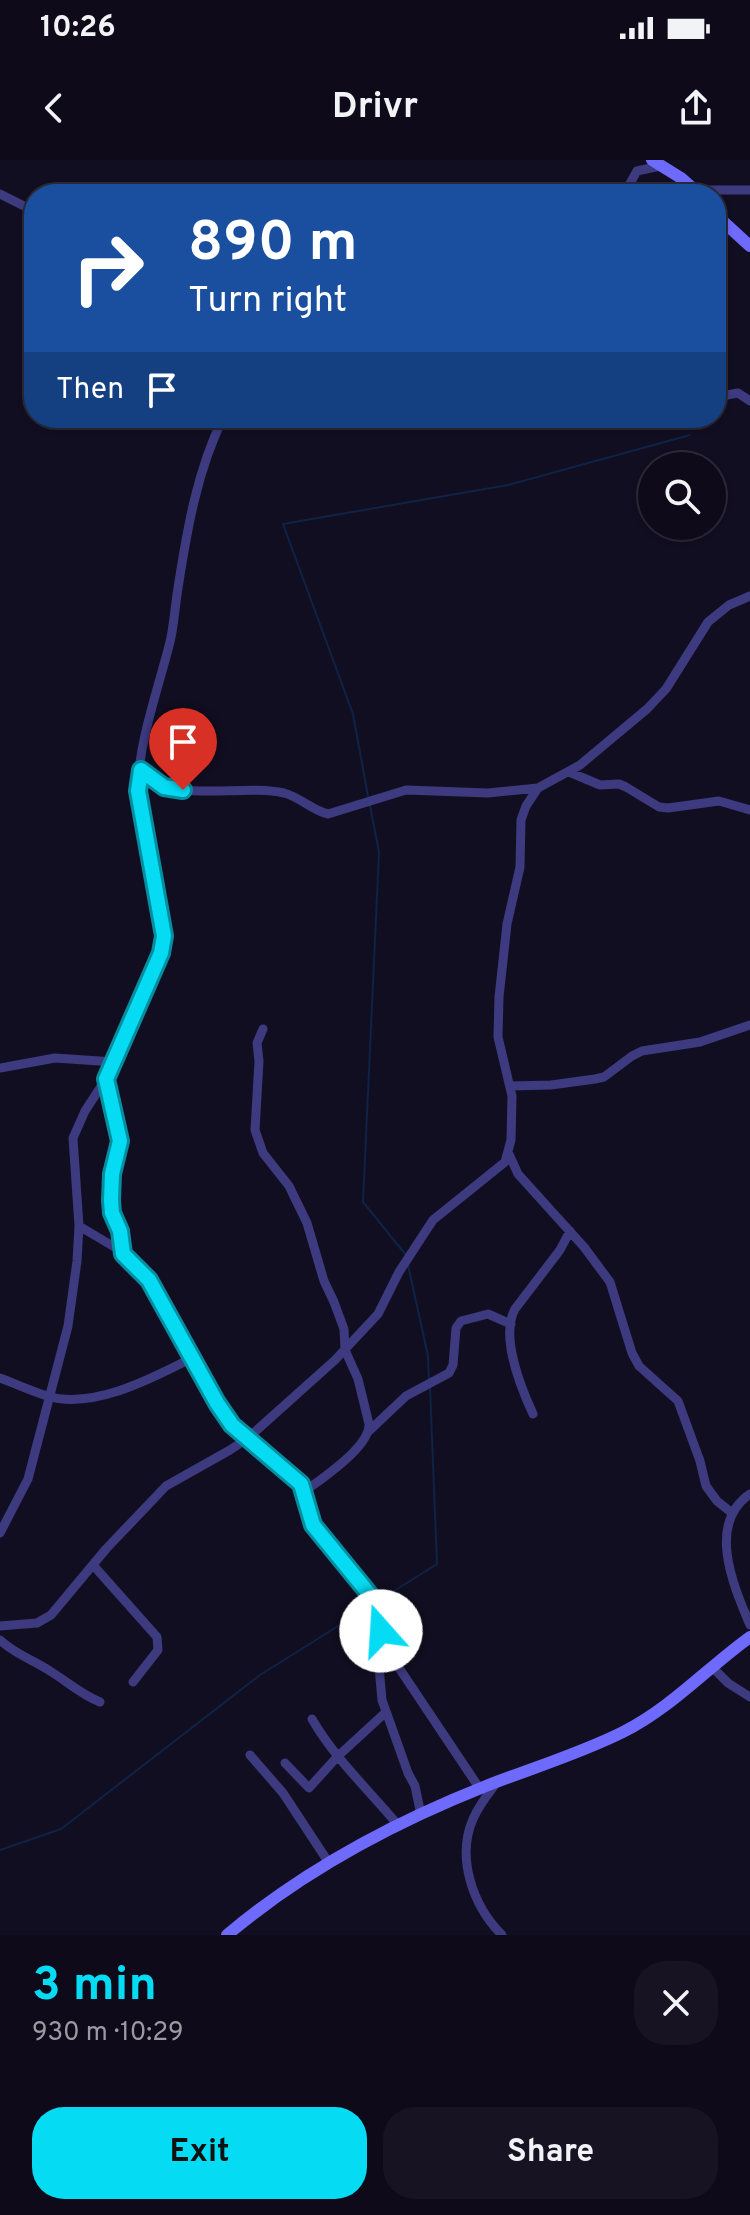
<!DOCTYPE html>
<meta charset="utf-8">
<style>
body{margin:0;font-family:Overpass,sans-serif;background:#171323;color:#f1f3f6;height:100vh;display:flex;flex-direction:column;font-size:30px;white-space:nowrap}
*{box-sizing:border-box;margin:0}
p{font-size:26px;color:#9b9aa2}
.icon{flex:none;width:44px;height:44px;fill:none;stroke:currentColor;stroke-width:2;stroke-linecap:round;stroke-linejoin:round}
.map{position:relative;height:1775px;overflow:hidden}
.side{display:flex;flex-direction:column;background:#0e0a1a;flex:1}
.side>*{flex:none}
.hud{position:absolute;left:24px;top:24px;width:702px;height:244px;border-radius:32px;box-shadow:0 2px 6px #0004,0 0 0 2px #2e2b39;background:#1a4fa0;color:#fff;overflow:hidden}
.tools{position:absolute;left:638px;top:292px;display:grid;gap:16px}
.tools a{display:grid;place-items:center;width:88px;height:88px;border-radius:50%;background:#0e0a1a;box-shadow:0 2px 6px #0004,0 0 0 2px #2e2b39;font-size:40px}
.pin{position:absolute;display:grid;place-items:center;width:68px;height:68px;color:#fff;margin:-82px -34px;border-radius:50% 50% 50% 0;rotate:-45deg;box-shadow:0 0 8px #0007}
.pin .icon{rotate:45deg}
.me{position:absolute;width:88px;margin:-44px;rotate:341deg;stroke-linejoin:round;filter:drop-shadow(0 0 6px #0008)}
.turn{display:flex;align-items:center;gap:28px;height:168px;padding:0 32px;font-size:36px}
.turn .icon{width:104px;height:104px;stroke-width:2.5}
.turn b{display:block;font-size:56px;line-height:68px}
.then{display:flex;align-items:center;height:76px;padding:0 32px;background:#0003;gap:16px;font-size:30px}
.round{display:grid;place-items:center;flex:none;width:84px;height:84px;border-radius:32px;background:#171323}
.summary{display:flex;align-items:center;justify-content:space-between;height:136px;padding:0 32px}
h1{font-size:48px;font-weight:700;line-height:60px;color:#06dbf4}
.button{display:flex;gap:16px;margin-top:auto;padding:16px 32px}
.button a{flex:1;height:92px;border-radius:32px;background:#06dbf4;color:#111;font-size:32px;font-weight:700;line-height:92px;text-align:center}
.button a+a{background:#171323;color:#f1f3f6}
.status{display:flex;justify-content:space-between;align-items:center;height:56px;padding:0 40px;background:#0e0a1a;direction:ltr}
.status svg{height:22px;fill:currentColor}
header{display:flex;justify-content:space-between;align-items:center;height:104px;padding:0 32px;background:#0e0a1a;font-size:36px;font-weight:700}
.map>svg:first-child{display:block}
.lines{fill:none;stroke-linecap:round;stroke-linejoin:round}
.stream{stroke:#0e2346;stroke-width:2}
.street{stroke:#3d3a80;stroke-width:9}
.secondary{stroke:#6e6afb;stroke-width:12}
.route-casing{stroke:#048e9f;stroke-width:20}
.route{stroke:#06dbf4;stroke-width:14}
</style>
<div class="status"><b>10:26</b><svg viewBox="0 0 49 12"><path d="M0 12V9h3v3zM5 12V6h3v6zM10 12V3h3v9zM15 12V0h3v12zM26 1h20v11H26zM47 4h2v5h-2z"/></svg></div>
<header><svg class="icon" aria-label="back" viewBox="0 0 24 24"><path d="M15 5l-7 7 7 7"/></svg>Drivr<svg class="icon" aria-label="share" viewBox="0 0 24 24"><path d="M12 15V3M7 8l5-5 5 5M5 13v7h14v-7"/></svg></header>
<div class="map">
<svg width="750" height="1775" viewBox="0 0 750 1775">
<rect width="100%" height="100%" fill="#120e22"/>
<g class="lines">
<path class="stream" d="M 368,636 L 353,554 L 283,364 L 508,325 L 690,275
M 370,646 L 379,692 L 363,1042 L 406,1095
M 408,1105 L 428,1196 L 429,1221
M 375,1443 L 437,1404 L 430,1227
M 0,1690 L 61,1669 L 260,1515 L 370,1446"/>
<path class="street" d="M 696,30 L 750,30
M 0,34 L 34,51
M 624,34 L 637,11 L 660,6
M 716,237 L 738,233 L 750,241
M 141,610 C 175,646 238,623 284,633 C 300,637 313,651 328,654 L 406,630 L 488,633 L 538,628
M 569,612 L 600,625 L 619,624 L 626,627 L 659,647 L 668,648 L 719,641 L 750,650
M 263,869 L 257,883 L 259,901 L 255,970 L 263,993 L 289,1026 L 307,1063 L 324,1121 L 334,1142 L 344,1169 L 345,1190 L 358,1219 L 369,1264 C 370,1287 322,1318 304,1332
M 0,908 L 55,898 L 114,902
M 106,919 L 120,979 L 112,1014 L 111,1041 L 112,1053 L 120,1071 L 123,1094
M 510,926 L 551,925 L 595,919 L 604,917 L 632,896 L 642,891 L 700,882 L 750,865
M 509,994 L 518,1014 L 584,1087 L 610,1122 L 632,1193 L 639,1206 L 678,1241 L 700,1301 L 706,1326 L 717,1341 L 732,1353
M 79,1066 L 116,1088 L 149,1120 L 225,1256 L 237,1270 L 301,1324 L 313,1365 L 374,1444 L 382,1476 L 379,1507 L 382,1540 L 408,1613 L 415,1626 L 421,1655
M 0,1218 C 16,1224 31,1231 47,1236 C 93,1250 153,1218 192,1198
M 533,1254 C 521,1228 500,1176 515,1149 L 560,1090 L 570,1071
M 369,1271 L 406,1236 L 449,1213 L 453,1205 L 456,1168 L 461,1161 L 488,1154 L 511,1164
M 750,1334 C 706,1364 734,1427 750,1465
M 0,1373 L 28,1319 L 68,1166 L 77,1101 L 79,1066 L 73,978 L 85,951 L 111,911 L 161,793 C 170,738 139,686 138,631 C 137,587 159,526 170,482 C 174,465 175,446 178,428 C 187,370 197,311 223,258
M 93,1405 L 157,1477 L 158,1490 L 133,1522
M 0,1466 L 37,1463 L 51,1455 L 106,1389 L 166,1326 L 230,1290 L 248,1278 L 335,1200 L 378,1154 L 399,1112 L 433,1060 L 505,1002 L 511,980 L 512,936 L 498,877 L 499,837 L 507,764 L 520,707 L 521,660 L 526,646 L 538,628 L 580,605 L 647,549 L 666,529 L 708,462 L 729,445 L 750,436
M 0,1480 C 15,1494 33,1500 50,1511 C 68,1522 80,1534 100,1542
M 381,1481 L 480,1629
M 712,1507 L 728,1523 L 750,1537
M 312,1559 C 335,1599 369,1630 398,1665
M 250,1595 L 283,1633 L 329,1703
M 285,1603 L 309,1628 L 337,1597 L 386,1552
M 497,1622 C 488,1634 479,1645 473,1659 C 456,1698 473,1746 502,1775"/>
<path class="secondary" d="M 652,0 L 681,18 L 699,34
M 716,55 L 750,86
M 227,1775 C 303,1711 395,1662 486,1626 C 532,1608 579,1594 623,1572 C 671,1548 707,1508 750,1477"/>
</g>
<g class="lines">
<defs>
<path id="route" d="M 183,630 L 164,627 L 141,610 L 138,631 L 164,776 L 161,793 L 106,919 L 120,981 L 112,1014 L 111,1041 L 112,1053 L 120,1071 L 123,1094 L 149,1120 L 217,1243 L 232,1265 L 301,1324 L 313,1365 L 370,1435 L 379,1457 L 381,1471"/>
</defs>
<use href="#route" class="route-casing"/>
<use href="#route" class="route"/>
</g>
</svg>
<div class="tools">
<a><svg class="icon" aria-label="search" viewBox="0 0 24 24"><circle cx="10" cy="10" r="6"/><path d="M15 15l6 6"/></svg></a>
</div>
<div class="pin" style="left:183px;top:630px;background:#d93025"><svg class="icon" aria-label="arrive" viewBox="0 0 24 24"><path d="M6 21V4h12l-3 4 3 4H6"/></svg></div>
<svg class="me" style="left:381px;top:1471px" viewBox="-20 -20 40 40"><circle r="19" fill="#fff"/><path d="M0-13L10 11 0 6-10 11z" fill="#06dbf4"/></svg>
<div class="hud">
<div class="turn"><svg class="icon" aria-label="right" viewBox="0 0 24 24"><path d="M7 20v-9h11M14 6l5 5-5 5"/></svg><div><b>890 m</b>Turn right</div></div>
<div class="then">Then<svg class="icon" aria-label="arrive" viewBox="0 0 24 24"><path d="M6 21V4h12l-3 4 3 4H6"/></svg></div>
</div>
</div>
<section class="side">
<div class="summary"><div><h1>3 min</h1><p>930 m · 10:29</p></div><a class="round"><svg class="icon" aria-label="close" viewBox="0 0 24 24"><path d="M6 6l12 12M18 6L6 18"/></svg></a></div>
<div class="button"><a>Exit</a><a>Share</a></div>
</section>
